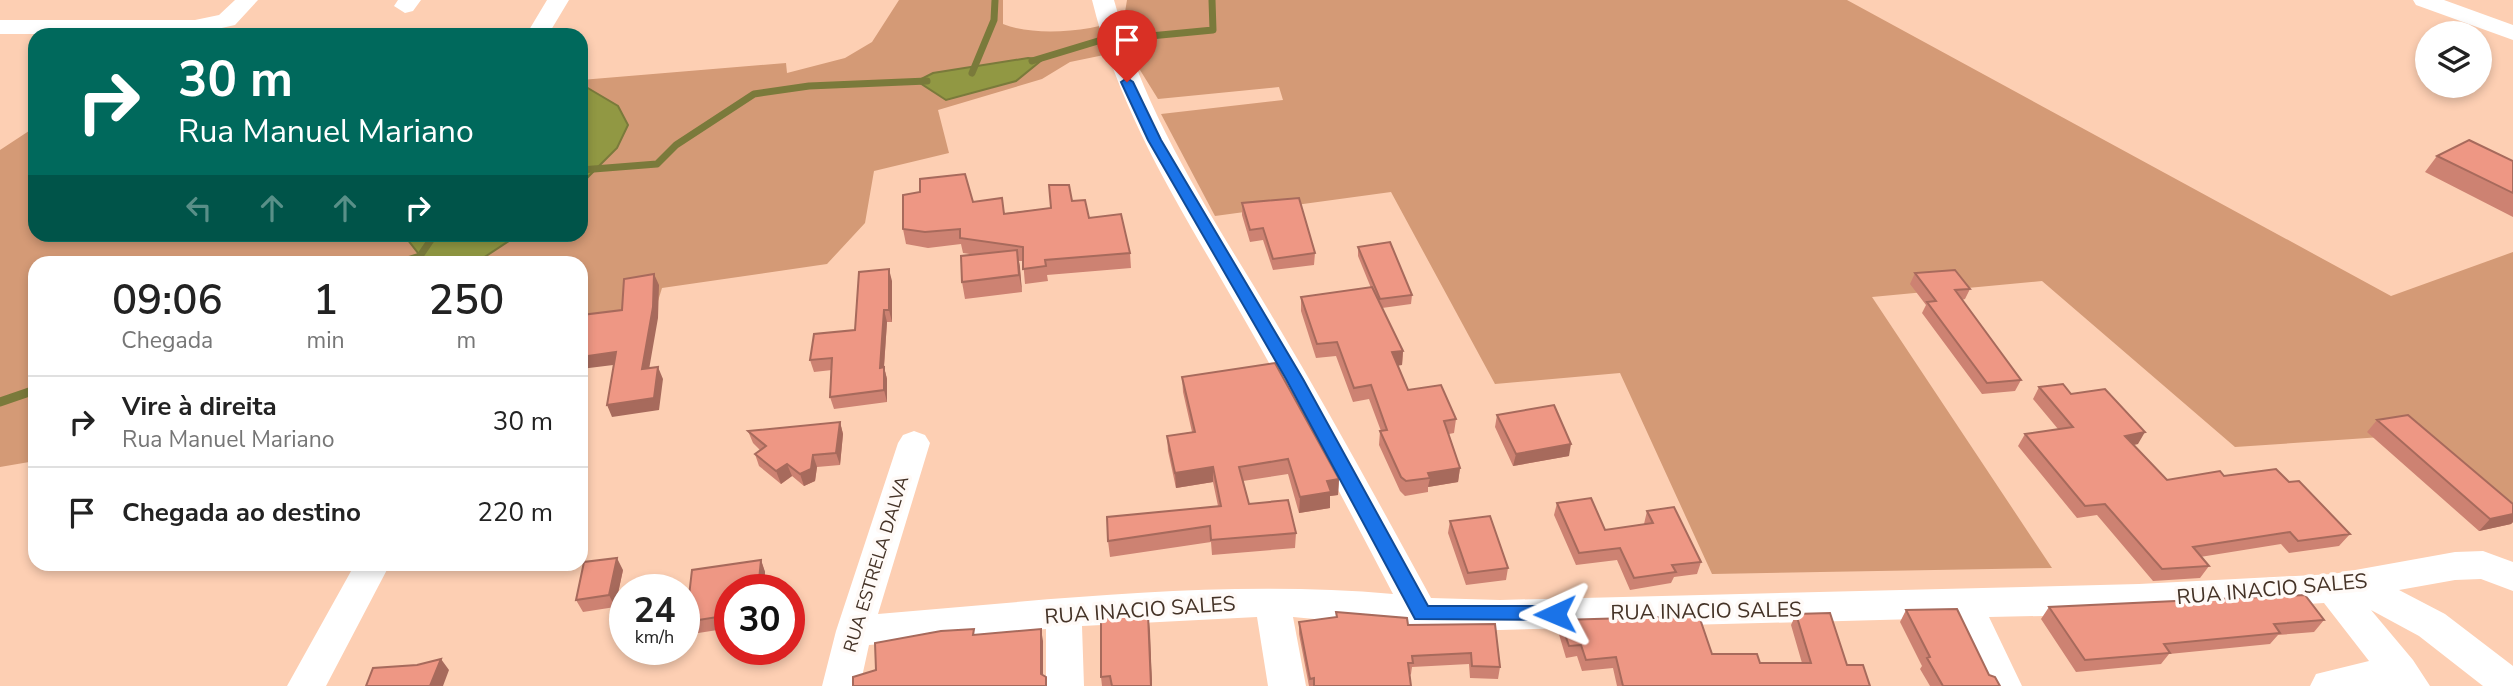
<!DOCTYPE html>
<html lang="pt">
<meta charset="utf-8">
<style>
body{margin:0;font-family:"Nunito Sans",sans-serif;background:#f6f6f6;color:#222;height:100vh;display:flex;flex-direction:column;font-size:26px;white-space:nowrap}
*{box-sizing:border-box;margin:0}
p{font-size:23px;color:#767676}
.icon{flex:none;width:38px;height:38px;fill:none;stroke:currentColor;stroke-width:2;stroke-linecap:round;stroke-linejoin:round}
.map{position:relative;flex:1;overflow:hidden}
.details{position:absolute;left:28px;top:256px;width:560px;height:315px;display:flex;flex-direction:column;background:#fff;border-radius:21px;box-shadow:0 4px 10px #0003}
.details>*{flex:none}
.top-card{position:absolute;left:28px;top:28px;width:560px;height:214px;border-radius:21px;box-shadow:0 4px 10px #0003;background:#00695c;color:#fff;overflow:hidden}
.tools{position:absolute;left:2415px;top:21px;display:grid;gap:14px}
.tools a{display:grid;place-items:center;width:77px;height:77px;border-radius:50%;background:#fff;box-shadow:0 4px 10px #0003;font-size:35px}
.speed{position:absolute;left:609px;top:574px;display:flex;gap:14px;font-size:35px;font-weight:700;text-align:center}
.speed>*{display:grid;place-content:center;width:91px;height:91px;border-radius:50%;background:#fff;box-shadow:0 4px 10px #0003;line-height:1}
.speed small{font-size:18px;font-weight:400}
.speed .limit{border:10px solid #d22;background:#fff;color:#111}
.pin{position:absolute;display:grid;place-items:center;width:60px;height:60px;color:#fff;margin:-72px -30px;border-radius:50% 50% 50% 0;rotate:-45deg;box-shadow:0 0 7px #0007}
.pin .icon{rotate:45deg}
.me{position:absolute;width:77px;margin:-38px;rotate:269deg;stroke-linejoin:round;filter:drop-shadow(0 0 5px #0008)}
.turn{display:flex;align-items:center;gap:24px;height:147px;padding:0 35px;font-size:32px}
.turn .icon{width:91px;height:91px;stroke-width:2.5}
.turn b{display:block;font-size:49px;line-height:60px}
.lanes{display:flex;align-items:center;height:66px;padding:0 35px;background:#0003;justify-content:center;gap:35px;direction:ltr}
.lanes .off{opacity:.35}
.eta{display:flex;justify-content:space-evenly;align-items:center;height:119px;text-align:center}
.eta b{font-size:42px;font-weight:600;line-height:49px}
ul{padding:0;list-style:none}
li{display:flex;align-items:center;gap:21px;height:91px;padding:0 35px;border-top:2px solid #e0e0e0}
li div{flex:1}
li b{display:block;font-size:26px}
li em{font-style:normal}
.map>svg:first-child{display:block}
.green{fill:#d49a76}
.water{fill:#919843;stroke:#7a7a3b;stroke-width:2}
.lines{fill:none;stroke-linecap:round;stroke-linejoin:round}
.stream-far1{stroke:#7a7a3b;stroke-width:7}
.stream{stroke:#7a7a3b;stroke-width:9}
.minor{fill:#fff;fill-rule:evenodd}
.wall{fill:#cd8272}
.shaded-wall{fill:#a76a5c}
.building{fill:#ee9784;stroke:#a76a5c;stroke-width:2}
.route{fill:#1a73e8;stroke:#114b97;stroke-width:2}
.labels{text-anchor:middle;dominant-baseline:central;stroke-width:7;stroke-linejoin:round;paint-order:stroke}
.street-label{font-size:18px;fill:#453327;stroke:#fffaf7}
.near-street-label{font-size:21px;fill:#453327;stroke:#fffaf7}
</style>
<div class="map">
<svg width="2513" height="686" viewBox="0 0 2513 686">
<rect width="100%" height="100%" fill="#fdcfb3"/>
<path class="green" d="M 899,0 L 1003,0 L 1003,24 C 1034,37 1093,32 1124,18 L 1127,0 L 1847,0 L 2391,296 L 2513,252 L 2513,515 L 2426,434 L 2235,447 L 2042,281 L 1872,297 L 2052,568 L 1712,574 L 1620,373 L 1495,384 L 1391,192 L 1215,216 L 1161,114 L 1283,100 L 1279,87 L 1158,99 L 1140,70 L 1133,49 L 1070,62 L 1042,79 L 938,110 L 949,153 L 874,171 L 865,223 L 827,264 L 662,288 L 654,314 L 581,330 L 581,262 L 477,262 L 518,235 L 581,234 L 581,184 L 617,148 L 618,106 L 581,84 L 581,80 L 786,63 L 787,73 L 845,58 L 872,42 Z
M 35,127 L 35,234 L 404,235 L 425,262 L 35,262 L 35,461 L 0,467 L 0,150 Z"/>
<path class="water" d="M 1028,58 L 1043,59 L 1016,81 L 946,100 L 917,81 L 933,73 Z
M 581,84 L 618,106 L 628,125 L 617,148 L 581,184 Z
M 404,235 L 518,235 L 477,262 L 425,262 Z"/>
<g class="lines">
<path class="stream-far1" d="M 1032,61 L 1098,41 L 1213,30 L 1212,0
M 972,73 L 994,20 L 995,0
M 581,170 L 657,164 L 676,145 L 754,94 L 809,86 L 927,81
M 401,262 L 420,256 L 435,234"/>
<path class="stream" d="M 0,402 L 35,390"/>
<path class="minor" d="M 235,0 L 258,0 L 235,25 L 195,34 L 0,34 L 0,20 L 195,20 L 219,15 Z
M 398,0 L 421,0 L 413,11 L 405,13 L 394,6 Z
M 547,0 L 569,0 L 548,35 L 526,35 Z
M 1092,0 L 1114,0 C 1146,119 1212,216 1275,321 C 1329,411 1380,505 1431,598 L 1500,600 L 2139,584 L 2333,574 L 2455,552 L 2483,551 L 2513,562 L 2513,591 L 2481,579 L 2455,580 L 2399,590 L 2445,614 L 2513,666 L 2513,686 L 2483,686 L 2419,636 L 2371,610 L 2413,660 L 2430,686 L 2310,686 L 2316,674 L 2369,661 L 2324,603 L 2139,614 L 1989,617 L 2022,686 L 1984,686 L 1954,618 L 1500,630 L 1422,629 L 1293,617 L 1306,686 L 1268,686 L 1257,617 L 1082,626 L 1084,686 L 1046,686 L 1046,629 L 869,645 L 860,686 L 822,686 L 836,631 L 898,443 L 903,435 L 914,431 L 925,435 L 930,443 L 878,614 C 1050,600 1221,579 1393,594 C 1346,504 1298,413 1247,324 C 1186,216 1122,122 1092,0 Z
M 2413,0 L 2444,0 L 2513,25 L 2513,40 L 2416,5 Z
M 355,564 L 390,564 L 326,686 L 287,686 Z"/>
</g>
<path class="wall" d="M 2437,156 L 2513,161 L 2513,217 L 2425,172 Z
M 1072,201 L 1089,218 L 1130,253 L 1131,268 L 1047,275 L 1048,281 L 1025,284 L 1023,261 L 1019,261 L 1022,292 L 965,299 L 962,282 L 976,255 L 963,253 L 961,244 L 928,248 L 906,244 L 903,229 L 973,202 L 1005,213 L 1051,208 Z
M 1242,203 L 1315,253 L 1314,265 L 1273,270 L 1263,240 L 1250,242 L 1242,215 Z
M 1358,247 L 1412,295 L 1411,304 L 1382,308 L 1403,351 L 1402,365 L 1398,365 L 1408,390 L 1456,419 L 1454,433 L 1449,434 L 1460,468 L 1458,482 L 1428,487 L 1428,492 L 1405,496 L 1400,491 L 1379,445 L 1380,431 L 1381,431 L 1369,399 L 1353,402 L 1336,356 L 1316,358 L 1301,311 L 1301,297 L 1371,288 L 1358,256 Z
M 1915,273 L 1970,289 L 1965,299 L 1962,300 L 2021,380 L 2015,391 L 1982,394 L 1922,313 L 1926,305 L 1910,284 Z
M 892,281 L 892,322 L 887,322 L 884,367 L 887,379 L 887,402 L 834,409 L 830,397 L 832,370 L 814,372 L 810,360 L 855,330 Z
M 1182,377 L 1339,479 L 1338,495 L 1330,496 L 1330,508 L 1299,513 L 1288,474 L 1243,481 L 1249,504 L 1296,533 L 1295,548 L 1212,555 L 1211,542 L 1110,557 L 1108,541 L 1218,506 L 1213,482 L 1176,488 L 1168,451 L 1167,436 L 1192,432 L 1183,392 Z
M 2039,387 L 2071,394 L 2138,444 L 2134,445 L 2167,480 L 2224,476 L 2289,482 L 2350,534 L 2339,546 L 2289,553 L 2281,544 L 2200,557 L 2209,566 L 2200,578 L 2153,581 L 2097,515 L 2077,518 L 2018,446 L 2025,434 L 2058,429 L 2033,399 Z
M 1497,415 L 1569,456 L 1513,466 L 1495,427 Z
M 2377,420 L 2513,504 L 2513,522 L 2511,524 L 2479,531 L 2367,432 Z
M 840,422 L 843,434 L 840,465 L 817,467 L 815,481 L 804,486 L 792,476 L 781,484 L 759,466 L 755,454 L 760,450 L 753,443 L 748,431 Z
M 1557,503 L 1605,530 L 1644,524 L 1647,511 L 1701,562 L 1697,574 L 1674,577 L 1671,583 L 1630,590 L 1617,560 L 1576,565 L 1554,515 Z
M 1450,521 L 1508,568 L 1506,580 L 1466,585 L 1448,533 Z
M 761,560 L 765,572 L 764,590 L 730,590 L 730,628 L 692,634 L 686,622 Z
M 623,570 L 615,607 L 583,612 L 576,600 Z
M 2049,607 L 2324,620 L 2314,632 L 2278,635 L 2270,644 L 2169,654 L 2161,664 L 2076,672 L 2041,619 Z
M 1906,610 L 1989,675 L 2000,686 L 1930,686 L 1920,669 L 1922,666 L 1900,622 Z
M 1336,612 L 1408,625 L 1495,624 L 1500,667 L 1498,679 L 1470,678 L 1469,664 L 1412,667 L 1411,674 L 1410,675 L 1411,686 L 1309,686 L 1299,634 L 1299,622 L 1336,618 Z
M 1148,614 L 1152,686 L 1102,686 L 1101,677 Z
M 1796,614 L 1847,665 L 1870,686 L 1617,686 L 1613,668 L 1582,671 L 1577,656 L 1566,658 L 1558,631 L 1560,620 L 1712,654 L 1760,663 L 1802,663 L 1791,625 Z"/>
<path class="shaded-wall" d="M 1017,250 L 1020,267 L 1022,292 L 1019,275 Z
M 889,269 L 892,281 L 892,322 L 889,310 Z
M 654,274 L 659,285 L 658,318 L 647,381 L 642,369 Z
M 884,310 L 887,322 L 883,380 L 880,368 Z
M 1403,351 L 1402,365 L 1391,367 L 1392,352 Z
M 616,352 L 621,364 L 581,369 L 581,357 Z
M 658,367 L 663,379 L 659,410 L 612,417 L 607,405 Z
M 884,367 L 887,379 L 887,402 L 884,390 Z
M 840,422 L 843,434 L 840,465 L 836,453 Z
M 2145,432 L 2138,444 L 2118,447 L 2125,436 Z
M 1571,444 L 1569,456 L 1513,466 L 1516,454 Z
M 813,455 L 817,467 L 815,481 L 804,486 L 800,474 Z
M 787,464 L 792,476 L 781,484 L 776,471 Z
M 1213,467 L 1213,482 L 1176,488 L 1175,473 Z
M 1460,468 L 1458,482 L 1428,487 L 1430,478 L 1428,473 Z
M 1339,479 L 1338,495 L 1330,496 L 1330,508 L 1299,513 L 1300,497 L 1327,481 Z
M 2513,514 L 2513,522 L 2511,524 L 2479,531 L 2490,519 Z
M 617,558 L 623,570 L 615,607 L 609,595 Z
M 761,560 L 765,572 L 764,590 L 758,590 Z
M 1148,614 L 1150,631 L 1152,686 L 1151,686 Z
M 1041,629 L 1043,641 L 1043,686 L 1041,674 Z
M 441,659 L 449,670 L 443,686 L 430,686 Z"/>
<path class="building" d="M 2469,140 L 2513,161 L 2513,193 L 2437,156 Z
M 965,174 L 973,202 L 1002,198 L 1004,214 L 1051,208 L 1049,185 L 1069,185 L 1072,201 L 1085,200 L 1089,218 L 1121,214 L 1130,253 L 1045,260 L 1046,266 L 1023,269 L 1023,247 L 960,238 L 960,229 L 925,232 L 903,229 L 903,195 L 920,192 L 920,179 Z
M 1299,198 L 1315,253 L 1273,259 L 1263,228 L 1250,230 L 1242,203 Z
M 1390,242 L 1412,295 L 1380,299 L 1358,247 Z
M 1017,250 L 1019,275 L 962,282 L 961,256 Z
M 889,269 L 889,310 L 884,310 L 880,368 L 884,367 L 884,390 L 830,397 L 832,358 L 810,360 L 814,334 L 855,330 L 859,272 Z
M 1955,270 L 1970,289 L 1955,290 L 2021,380 L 1987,383 L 1927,302 L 1936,301 L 1915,273 Z
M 654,274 L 653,307 L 642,369 L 658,367 L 654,398 L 607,405 L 616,352 L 581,357 L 582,315 L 622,310 L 624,279 Z
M 1372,287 L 1403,351 L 1392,352 L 1408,390 L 1441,385 L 1456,419 L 1444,421 L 1460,468 L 1428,473 L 1430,478 L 1406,481 L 1401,477 L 1380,431 L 1387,430 L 1371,385 L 1354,388 L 1337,342 L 1317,344 L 1301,297 Z
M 1275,363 L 1339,479 L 1327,481 L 1331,492 L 1300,497 L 1288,459 L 1239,467 L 1249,504 L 1288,500 L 1296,533 L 1211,540 L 1210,526 L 1108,541 L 1107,517 L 1221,506 L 1213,467 L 1175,473 L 1167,436 L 1195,432 L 1182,377 Z
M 2063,384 L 2071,394 L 2105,389 L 2145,432 L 2125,436 L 2167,480 L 2220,471 L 2224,476 L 2276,469 L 2289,482 L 2299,481 L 2350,534 L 2298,541 L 2290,532 L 2193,547 L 2209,566 L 2162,569 L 2105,504 L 2085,506 L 2025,434 L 2073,427 L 2039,387 Z
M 1554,405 L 1571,444 L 1516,454 L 1497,415 Z
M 2408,415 L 2513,504 L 2513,514 L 2490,519 L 2377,420 Z
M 840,422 L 836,453 L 813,455 L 811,469 L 800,474 L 787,464 L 776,471 L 755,454 L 766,446 L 748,431 Z
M 1591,498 L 1605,530 L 1653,523 L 1647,511 L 1674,507 L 1701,562 L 1672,565 L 1676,572 L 1634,578 L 1620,548 L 1579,553 L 1557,503 Z
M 1490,516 L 1508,568 L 1468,573 L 1450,521 Z
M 617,558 L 609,595 L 576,600 L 584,562 Z
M 761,560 L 758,590 L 730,590 L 730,615 L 686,622 L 692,570 Z
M 2305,595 L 2324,620 L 2274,624 L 2280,633 L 2164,644 L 2170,653 L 2085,660 L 2049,607 Z
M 1957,609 L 1989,675 L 1995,677 L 2000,686 L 1943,686 L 1927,658 L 1930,657 L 1906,610 Z
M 1336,612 L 1407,618 L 1408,625 L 1495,624 L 1500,667 L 1472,666 L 1471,653 L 1412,656 L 1413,663 L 1408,663 L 1411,686 L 1314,686 L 1314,678 L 1310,679 L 1299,622 L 1337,617 Z
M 1830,613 L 1847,665 L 1863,665 L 1870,686 L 1623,686 L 1616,657 L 1586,660 L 1581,645 L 1569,646 L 1560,620 L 1699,616 L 1712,654 L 1757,654 L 1760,663 L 1811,663 L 1796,614 Z
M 1148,614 L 1151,686 L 1112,686 L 1110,676 L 1101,677 L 1101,618 Z
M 974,629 L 973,635 L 1041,629 L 1041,674 L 1046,677 L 1046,686 L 853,686 L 853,677 L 876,670 L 875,643 L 941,631 Z
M 441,659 L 430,686 L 366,686 L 373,668 L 417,665 Z"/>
<path class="route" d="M 1127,78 L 1133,82 L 1161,140 L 1303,379 L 1428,606 L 1555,606 L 1562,609 L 1564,614 L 1562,620 L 1415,619 L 1286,379 L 1148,140 L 1121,82 Z"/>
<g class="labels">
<g class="street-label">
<text transform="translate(876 564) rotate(-73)">RUA ESTRELA DALVA</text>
</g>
<g class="near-street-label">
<text transform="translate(2272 589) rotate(-5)">RUA INACIO SALES</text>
<text transform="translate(1140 610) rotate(-4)">RUA INACIO SALES</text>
<text transform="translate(1706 611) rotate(-1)">RUA INACIO SALES</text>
</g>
</g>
</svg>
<div class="tools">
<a><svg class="icon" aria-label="layers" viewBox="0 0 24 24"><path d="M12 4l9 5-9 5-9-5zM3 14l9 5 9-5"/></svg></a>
</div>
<div class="speed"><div>24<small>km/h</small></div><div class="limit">30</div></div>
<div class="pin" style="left:1127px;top:82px;background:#d93025"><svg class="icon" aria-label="arrive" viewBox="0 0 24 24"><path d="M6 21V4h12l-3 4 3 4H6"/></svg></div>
<svg class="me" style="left:1555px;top:614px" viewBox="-20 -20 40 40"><path d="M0-17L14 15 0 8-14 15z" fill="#1a73e8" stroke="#fff" stroke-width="4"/></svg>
<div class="top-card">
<div class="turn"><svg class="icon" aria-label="right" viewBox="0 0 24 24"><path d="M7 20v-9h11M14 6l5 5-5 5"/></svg><div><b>30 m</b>Rua Manuel Mariano</div></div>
<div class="lanes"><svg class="icon off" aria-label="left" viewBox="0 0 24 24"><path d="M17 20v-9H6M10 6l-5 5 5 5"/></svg><svg class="icon off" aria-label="ahead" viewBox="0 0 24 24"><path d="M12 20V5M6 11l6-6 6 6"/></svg><svg class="icon off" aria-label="ahead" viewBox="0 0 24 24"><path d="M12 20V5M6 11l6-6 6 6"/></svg><svg class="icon" aria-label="right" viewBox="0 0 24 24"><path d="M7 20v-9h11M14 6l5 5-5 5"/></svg></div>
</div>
<section class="details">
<div class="eta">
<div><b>09:06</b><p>Chegada</p></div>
<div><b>1</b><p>min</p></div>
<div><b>250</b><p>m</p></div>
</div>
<ul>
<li><svg class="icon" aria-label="right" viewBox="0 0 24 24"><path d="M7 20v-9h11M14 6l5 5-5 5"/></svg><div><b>Vire à direita</b><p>Rua Manuel Mariano</p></div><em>30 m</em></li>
<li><svg class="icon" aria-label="arrive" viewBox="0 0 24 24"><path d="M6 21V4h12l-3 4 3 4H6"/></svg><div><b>Chegada ao destino</b></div><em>220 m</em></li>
</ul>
</section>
</div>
